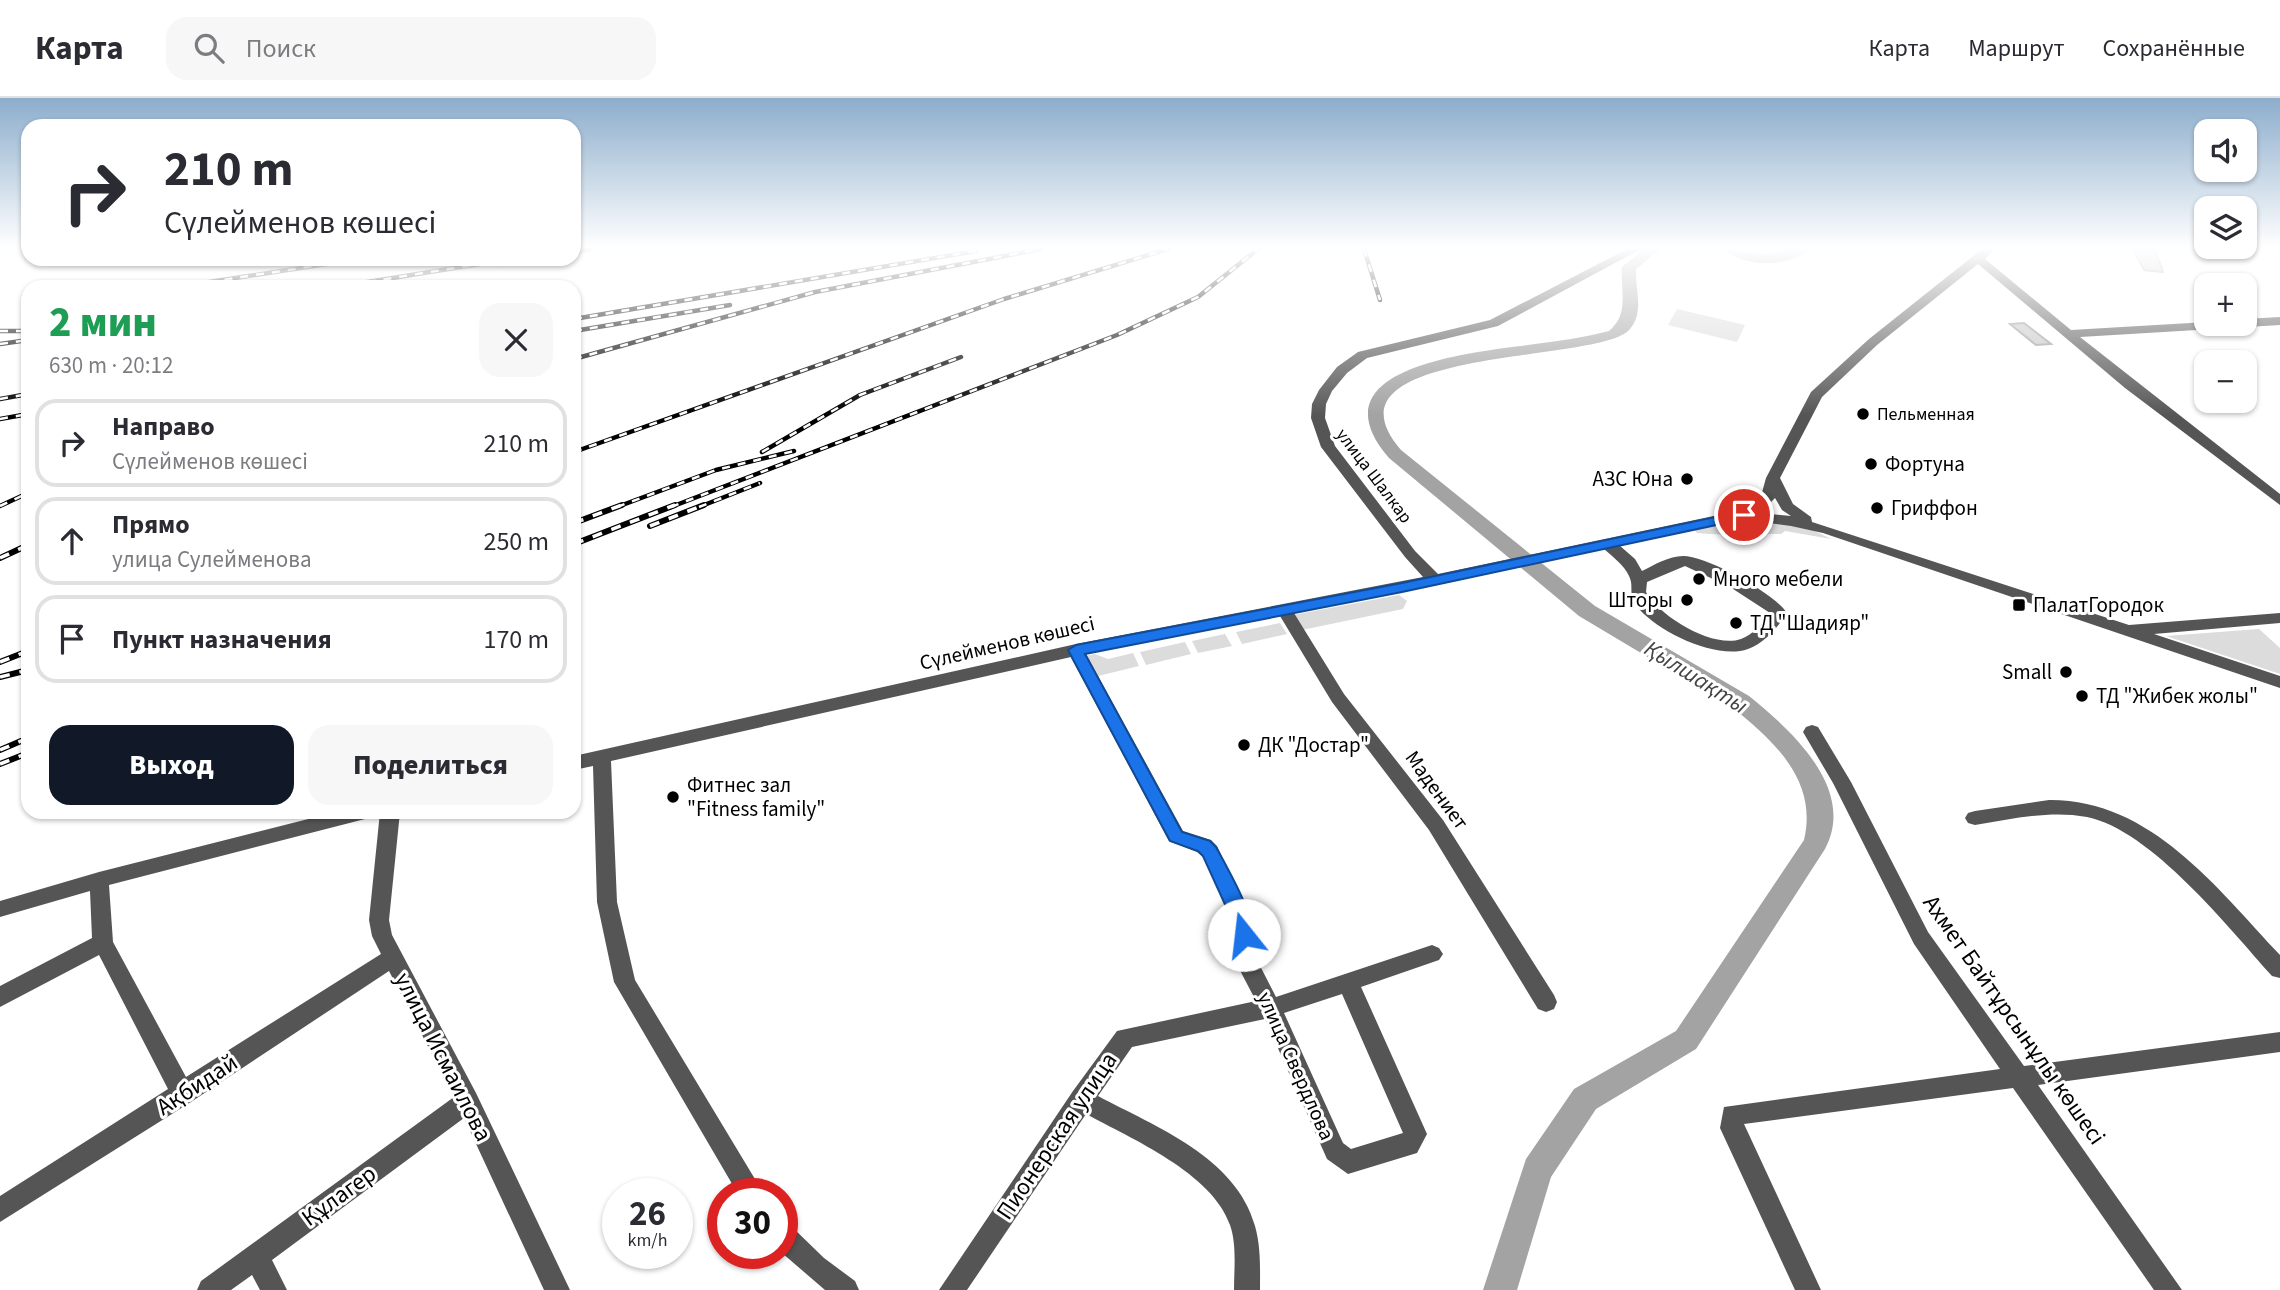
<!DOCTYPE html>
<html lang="ru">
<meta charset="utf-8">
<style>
body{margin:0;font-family:"Source Sans 3",sans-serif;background:#f7f7f7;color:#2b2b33;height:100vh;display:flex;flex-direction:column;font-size:26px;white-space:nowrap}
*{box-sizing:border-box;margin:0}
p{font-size:23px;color:#7c7c81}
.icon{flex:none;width:38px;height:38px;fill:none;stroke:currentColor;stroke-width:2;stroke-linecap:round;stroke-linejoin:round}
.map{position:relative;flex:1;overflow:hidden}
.details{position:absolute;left:21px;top:182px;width:560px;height:539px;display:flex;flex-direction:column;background:#fff;border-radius:21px;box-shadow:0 2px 5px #0004}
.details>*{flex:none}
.banner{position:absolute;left:21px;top:21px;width:560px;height:147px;border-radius:21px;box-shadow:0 2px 5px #0004;background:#fff;color:#2b2b33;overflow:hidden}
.controls{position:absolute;left:2194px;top:21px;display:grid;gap:14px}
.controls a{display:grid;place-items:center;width:63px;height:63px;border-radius:14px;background:#fff;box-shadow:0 2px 5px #0004;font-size:35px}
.speed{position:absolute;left:602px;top:1080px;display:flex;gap:14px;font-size:35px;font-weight:700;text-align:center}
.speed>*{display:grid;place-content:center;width:91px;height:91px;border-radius:50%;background:#fff;box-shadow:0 2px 5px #0004;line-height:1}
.speed small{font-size:18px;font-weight:400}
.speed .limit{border:10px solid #d22;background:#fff;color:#111}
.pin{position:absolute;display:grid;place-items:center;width:60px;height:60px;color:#fff;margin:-30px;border:4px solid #fff;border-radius:50%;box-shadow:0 2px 7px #0007}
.me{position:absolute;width:77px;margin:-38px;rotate:344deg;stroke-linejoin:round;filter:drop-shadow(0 0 5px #0008)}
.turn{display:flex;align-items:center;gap:24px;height:147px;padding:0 28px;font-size:32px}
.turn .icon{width:91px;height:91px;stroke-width:2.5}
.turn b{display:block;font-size:49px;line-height:60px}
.round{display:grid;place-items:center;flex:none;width:74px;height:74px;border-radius:21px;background:#f7f7f7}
.headline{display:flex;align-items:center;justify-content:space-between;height:119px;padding:0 28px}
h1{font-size:42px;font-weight:800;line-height:52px;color:#1e9e55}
.button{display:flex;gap:14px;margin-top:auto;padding:14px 28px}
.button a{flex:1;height:80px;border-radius:21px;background:#111827;color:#fff;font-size:28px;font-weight:800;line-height:80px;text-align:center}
.button a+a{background:#f7f7f7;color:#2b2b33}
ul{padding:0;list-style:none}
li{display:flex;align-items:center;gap:21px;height:88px;margin:0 14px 10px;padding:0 14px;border:4px solid #e1e1e2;border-radius:21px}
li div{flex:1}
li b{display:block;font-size:26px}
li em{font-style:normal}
header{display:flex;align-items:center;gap:42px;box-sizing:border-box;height:98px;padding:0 35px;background:#fff;border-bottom:2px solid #e1e1e2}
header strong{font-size:33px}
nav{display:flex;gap:38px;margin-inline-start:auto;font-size:24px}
.search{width:490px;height:63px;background:#f7f7f7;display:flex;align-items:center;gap:18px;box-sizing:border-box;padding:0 24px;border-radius:21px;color:#7c7c81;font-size:26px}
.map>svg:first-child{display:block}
.green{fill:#dcdcdc}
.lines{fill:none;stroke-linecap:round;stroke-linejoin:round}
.river{fill:#a3a3a3;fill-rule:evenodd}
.building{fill:#c4c4c4;stroke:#999;stroke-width:2}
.minor{fill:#555;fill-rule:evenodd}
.rail-far1-casing{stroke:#000;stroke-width:4.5}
.rail-casing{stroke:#000;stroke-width:6}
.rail-far1{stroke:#fff;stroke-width:2.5;stroke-dasharray:8;stroke-linecap:butt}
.rail{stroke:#fff;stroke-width:3.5;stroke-dasharray:10;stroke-linecap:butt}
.route{fill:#1a73e8;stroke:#114b97;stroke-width:2}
.poi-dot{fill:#000;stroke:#fff;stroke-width:2.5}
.labels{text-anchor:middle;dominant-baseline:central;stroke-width:6;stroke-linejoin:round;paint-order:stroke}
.far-poi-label{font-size:18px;fill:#000;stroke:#fff;text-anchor:start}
.far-street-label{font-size:18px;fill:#000;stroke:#fff}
.poi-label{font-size:21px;fill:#000;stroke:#fff;text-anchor:start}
.street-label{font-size:21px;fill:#000;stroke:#fff}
.water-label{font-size:23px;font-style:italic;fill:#444;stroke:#fff}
.near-street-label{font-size:24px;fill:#000;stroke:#fff}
</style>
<header>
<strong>Карта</strong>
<div class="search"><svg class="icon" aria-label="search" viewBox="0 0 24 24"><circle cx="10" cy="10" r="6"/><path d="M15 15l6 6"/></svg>Поиск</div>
<nav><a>Карта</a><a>Маршрут</a><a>Сохранённые</a></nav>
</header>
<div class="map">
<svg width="2280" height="1192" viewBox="0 0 2280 1192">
<rect width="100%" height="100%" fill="#fff"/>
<path class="green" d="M 1677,211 L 1745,227 L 1737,244 L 1668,227 Z
M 1768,423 L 1813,432 L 1831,441 L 1785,433 L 1781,436 C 1752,436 1726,438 1697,435 L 1694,431 L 1736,424 Z
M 1399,497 L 1407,503 L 1403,511 L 1302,532 L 1293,517 Z
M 1280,525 L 1287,536 L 1242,546 L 1236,534 Z
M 2259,531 L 2280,550 L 2280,576 L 2166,538 Z
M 1225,536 L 1232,548 L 1198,555 L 1192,543 Z
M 1185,544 L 1191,556 L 1146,567 L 1140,554 Z
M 1133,555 L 1139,568 L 1094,579 L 1085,558 L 1095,556 L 1108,561 Z"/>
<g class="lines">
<path class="river" d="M 1644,151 L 1661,151 L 1636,171 C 1635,192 1645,215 1629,232 C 1599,266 1311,248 1401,352 L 1595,508 L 1749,598 C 1791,632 1857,691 1825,751 L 1696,951 L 1596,1011 L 1551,1079 L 1517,1192 L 1483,1192 L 1526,1061 L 1574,991 L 1676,933 L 1804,742 C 1818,683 1775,644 1733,610 L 1579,518 L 1389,360 C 1309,267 1479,254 1535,246 C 1560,243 1585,239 1609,233 C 1630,216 1620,192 1622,169 Z
M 1724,151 L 1767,157 L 1790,151 L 1810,151 C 1789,170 1745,170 1724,151 Z"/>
</g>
<path class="building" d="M 2133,151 L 2155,151 L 2163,174 L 2144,172 Z
M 2024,225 L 2051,246 L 2036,247 L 2010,226 Z"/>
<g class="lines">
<path class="minor" d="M 1627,151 L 1641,151 L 1498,228 L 1367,260 L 1347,275 L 1332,293 L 1326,306 L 1325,320 L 1335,348 L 1415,453 L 1438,476 L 1747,411 L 1761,398 L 1766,380 L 1811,294 L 1869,241 L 1982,151 L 1995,151 L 1985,161 L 2071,232 L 2207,224 L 2245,226 L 2245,221 L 2280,219 L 2280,227 L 2080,239 L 2280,396 L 2280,407 L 2125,290 L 1978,166 L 1877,247 L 1822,299 L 1780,380 L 1793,406 L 1811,419 L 1812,424 L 2129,527 L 2280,515 L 2280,525 L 2154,536 L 2280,578 L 2280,590 L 1823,435 L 1791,428 L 1741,421 L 1619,447 L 1635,461 L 1642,473 C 1654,467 1669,458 1683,458 C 1707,458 1774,495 1787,515 C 1778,529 1765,545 1748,551 C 1717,562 1661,535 1640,512 C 1626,497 1635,490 1629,478 C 1624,467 1613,459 1604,451 L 1294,515 L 1344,596 L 1443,722 L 1554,897 L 1557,904 L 1554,911 L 1546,914 L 1538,911 L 1429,732 L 1332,604 L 1280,518 L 1086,556 L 1183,733 L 1211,742 L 1217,748 L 1253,823 L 1256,860 L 1276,899 L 1432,847 L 1439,850 L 1443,856 L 1439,862 L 1361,889 L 1427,1036 L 1417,1055 L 1348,1076 L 1327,1061 L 1265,921 L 1132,949 L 1098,998 C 1156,1029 1236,1059 1255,1128 C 1261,1149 1260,1171 1260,1192 L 1234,1192 C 1234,1171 1237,1147 1230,1127 C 1212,1075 1132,1041 1086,1016 L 967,1192 L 939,1192 L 1073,993 L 1117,933 L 1256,903 L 1234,861 L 1233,823 L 1203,759 L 1197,754 L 1169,743 L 1071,559 L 611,663 L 617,804 L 635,882 L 764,1096 L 738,1096 L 614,884 L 597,804 L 593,668 L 574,672 L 574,658 L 1076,546 L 1423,479 L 1405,459 L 1321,349 L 1311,320 L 1312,306 L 1319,292 L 1337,269 L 1358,254 L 1490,222 ZM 1775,400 L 1782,412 L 1791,418 L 1760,415 ZM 1685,468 L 1730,489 L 1770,515 C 1763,524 1753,537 1741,541 C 1713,551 1659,518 1646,494 L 1647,484 ZM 1342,896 L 1403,1035 L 1351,1051 L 1343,1045 L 1284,915 Z
M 1812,627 L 1818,629 L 1851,684 L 1928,834 L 2024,968 L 2280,934 L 2280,954 L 2038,987 L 2182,1192 L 2154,1192 L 2013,990 L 1744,1026 L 1821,1192 L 1795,1192 L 1720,1030 L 1724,1009 L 2000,971 L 1914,846 L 1833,685 L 1803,634 L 1806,629 Z
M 2049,702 C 2150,701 2216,789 2280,857 L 2280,880 L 2272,878 C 2229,830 2151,732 2087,719 C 2050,712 2012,721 1975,727 L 1968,725 L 1965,720 L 1968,715 L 1975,713 Z
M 336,714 L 375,714 L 372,719 L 365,721 L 109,787 L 113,844 L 186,979 L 381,856 L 372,838 L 369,822 L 380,714 L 400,714 L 389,822 L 392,837 L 476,995 L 570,1192 L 544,1192 L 464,1020 L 272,1162 L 287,1192 L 260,1192 L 252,1177 L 231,1192 L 197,1192 L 201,1183 L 454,999 L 389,873 L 191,1004 L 0,1124 L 0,1098 L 168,991 L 99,857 L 0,909 L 0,888 L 92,840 L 90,793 L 0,819 L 0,803 L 99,774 Z
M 782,1125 L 791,1128 L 824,1160 L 855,1183 L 859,1192 L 825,1192 L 782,1155 Z"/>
<defs>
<path id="rail-far1" d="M 1364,151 L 1380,202
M 574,154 L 590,151
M 501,166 L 530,161
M 177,189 L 359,161
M 336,189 L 511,161
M 574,221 L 976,153
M 0,233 L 28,233
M 574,233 L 730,207
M 0,246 L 28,242
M 574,261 L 815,194 L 1041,151
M 0,301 L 28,296
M 0,321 L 28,316
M 574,354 L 1004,201 L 1168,151
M 762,354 L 860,297 L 961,259
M 0,408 L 28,395
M 617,409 L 716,372 L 794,353
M 671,409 L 1117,237 L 1198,199 L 1258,151
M 699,409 L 760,385"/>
<path id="rail" d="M 574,425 L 622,407
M 650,428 L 704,407
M 574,446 L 675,407
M 0,460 L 28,447
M 0,564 L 28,553
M 0,579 L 28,572
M 0,652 L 28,640
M 0,666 L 28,655"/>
</defs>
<use href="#rail-far1" class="rail-far1-casing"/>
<use href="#rail" class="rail-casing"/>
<use href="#rail-far1" class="rail-far1"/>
<use href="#rail" class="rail"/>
</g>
<linearGradient id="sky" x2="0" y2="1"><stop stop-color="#8cadcc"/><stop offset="0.47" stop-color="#fff"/><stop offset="1" stop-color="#fff" stop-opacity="0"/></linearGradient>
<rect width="2280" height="318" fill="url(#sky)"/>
<path class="route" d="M 1744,413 L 1751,417 L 1749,420 L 1402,494 L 1085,556 L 1182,734 L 1210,743 L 1216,749 C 1226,768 1260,825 1251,843 L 1237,843 L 1233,824 L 1203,758 L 1198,753 L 1170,743 L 1068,552 L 1076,547 L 1402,485 Z"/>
<g class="poi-dot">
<circle cx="1863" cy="316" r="7"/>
<circle cx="1871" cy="366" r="7"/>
<circle cx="1687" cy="381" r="7"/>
<circle cx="1877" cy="410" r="7"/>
<circle cx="1699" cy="481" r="7"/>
<circle cx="1687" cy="502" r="7"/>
<rect x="2012" y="500" width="14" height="14" rx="3.5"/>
<circle cx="1736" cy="525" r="7"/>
<circle cx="2066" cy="574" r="7"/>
<circle cx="2082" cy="598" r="7"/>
<circle cx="1244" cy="647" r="7"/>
<circle cx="673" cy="699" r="7"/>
</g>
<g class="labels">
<g class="far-poi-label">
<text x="1877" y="316">Пельменная</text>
</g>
<g class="far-street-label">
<text transform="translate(1374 378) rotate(53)">улица Шалкар</text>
</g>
<g class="poi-label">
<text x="1885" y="366">Фортуна</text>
<text x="1673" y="381" text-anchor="end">АЗС Юна</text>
<text x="1891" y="410">Гриффон</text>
<text x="1713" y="481">Много мебели</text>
<text x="1673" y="502" text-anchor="end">Шторы</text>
<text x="2033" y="507">ПалатГородок</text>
<text x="1750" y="525">ТД "Шадияр"</text>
<text x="2052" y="574" text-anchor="end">Small</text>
<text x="2096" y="598">ТД "Жибек жолы"</text>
<text x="1258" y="647">ДК "Достар"</text>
<text x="687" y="687">Фитнес зал<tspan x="687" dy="24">"Fitness family"</tspan></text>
</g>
<g class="street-label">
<text transform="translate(1007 545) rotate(-13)">Сүлейменов көшесі</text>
<text transform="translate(1437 692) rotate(54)">Мадениет</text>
<text transform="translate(1296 968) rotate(66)">улица Свердлова</text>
</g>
<g class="water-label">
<text transform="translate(1696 579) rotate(32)">Қылшақты</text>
</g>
<g class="near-street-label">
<text transform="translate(2014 922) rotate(55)">Ахмет Байтұрсынұлы көшесі</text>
<text transform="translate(443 959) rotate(63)">улица Исмаилова</text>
<text transform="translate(197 987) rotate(-33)">Ақбидай</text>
<text transform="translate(1057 1038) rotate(-56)">Пионерская улица</text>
<text transform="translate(339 1098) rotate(-36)">Құлагер</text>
</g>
</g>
</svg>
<div class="controls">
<a><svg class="icon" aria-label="sound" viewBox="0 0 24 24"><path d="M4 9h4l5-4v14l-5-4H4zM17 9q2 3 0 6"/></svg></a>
<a><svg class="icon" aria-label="layers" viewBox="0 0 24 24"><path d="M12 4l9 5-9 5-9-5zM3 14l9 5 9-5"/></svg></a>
<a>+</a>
<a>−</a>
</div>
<div class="speed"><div>26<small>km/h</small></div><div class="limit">30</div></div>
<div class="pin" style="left:1744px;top:417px;background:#d93025"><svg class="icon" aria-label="arrive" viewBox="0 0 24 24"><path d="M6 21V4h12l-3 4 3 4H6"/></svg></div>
<svg class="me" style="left:1244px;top:837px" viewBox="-20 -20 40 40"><circle r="19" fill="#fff"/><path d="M0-13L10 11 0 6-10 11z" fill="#1a73e8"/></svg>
<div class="banner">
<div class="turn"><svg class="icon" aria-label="right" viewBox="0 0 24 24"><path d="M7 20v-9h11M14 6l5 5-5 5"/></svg><div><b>210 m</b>Сүлейменов көшесі</div></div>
</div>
<section class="details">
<div class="headline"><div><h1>2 мин</h1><p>630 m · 20:12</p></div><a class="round"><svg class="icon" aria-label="close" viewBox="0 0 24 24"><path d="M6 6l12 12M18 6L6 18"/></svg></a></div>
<ul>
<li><svg class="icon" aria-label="right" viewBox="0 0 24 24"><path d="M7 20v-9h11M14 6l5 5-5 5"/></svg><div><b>Направо</b><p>Сүлейменов көшесі</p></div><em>210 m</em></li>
<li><svg class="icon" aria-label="ahead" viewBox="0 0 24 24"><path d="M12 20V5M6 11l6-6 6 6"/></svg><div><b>Прямо</b><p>улица Сулейменова</p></div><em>250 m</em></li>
<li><svg class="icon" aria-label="arrive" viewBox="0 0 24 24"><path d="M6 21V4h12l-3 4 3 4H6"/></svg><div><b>Пункт назначения</b></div><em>170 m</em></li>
</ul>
<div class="button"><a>Выход</a><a>Поделиться</a></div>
</section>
</div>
